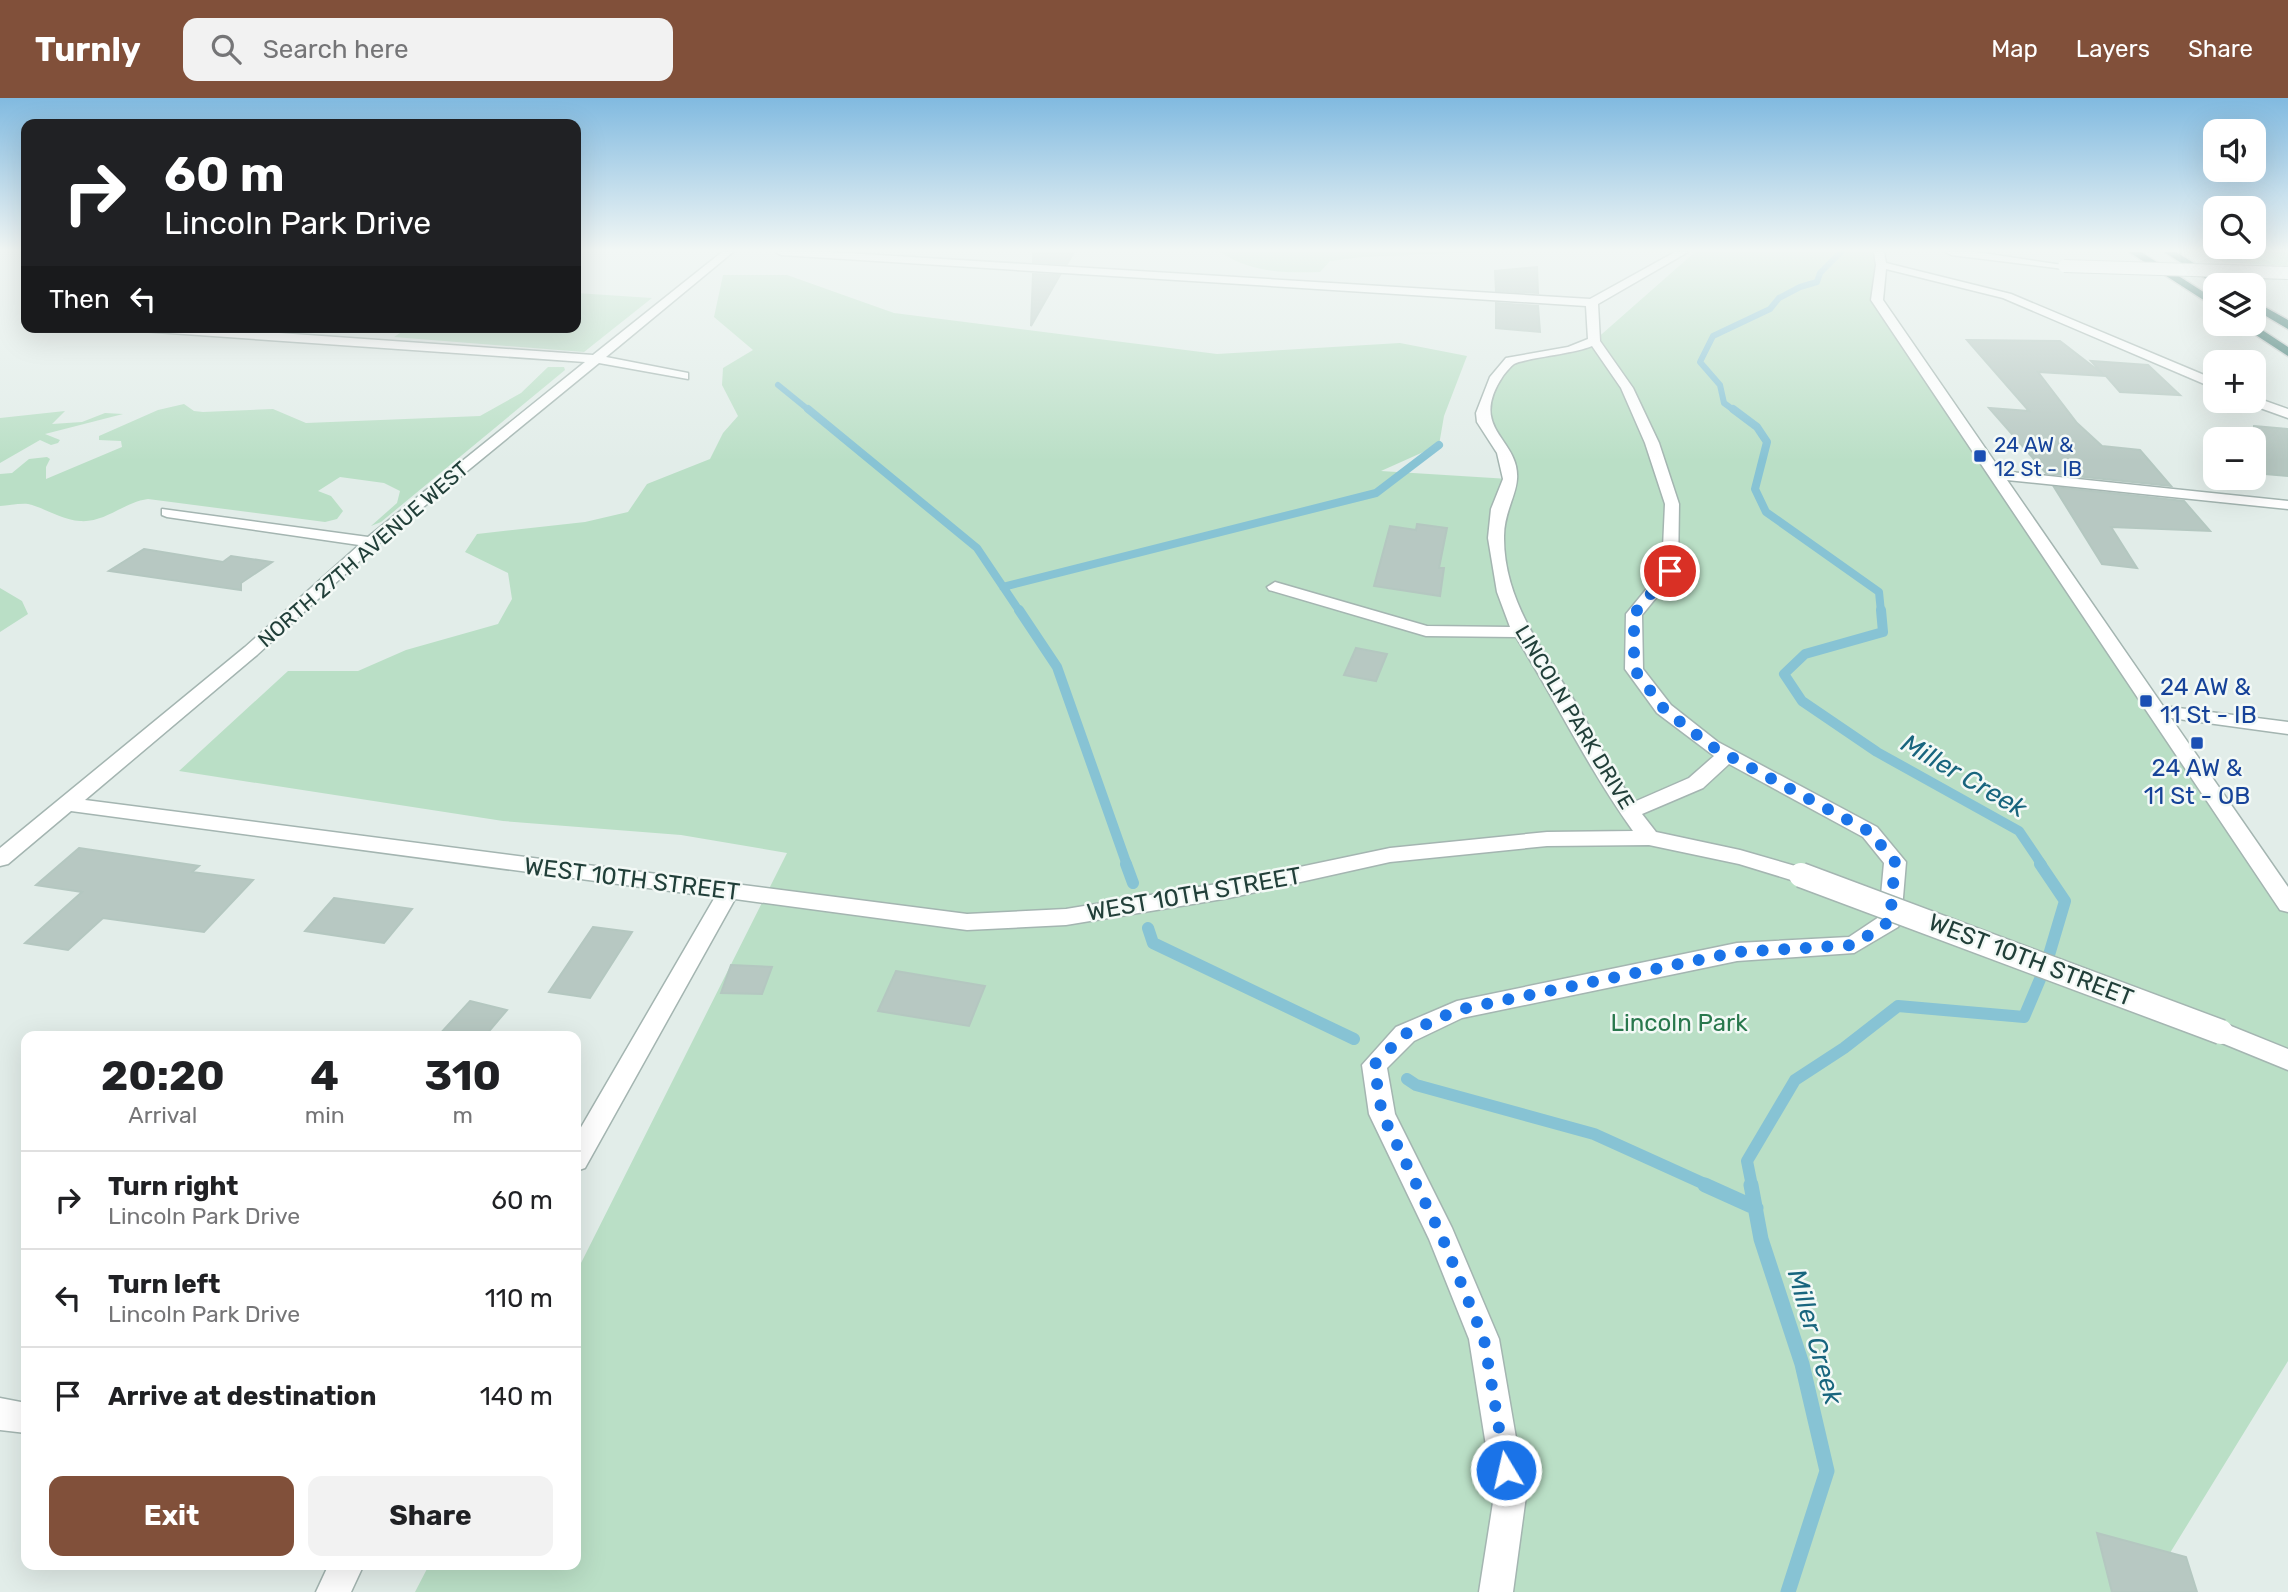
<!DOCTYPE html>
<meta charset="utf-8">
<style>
body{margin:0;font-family:Rubik,sans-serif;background:#f2f2f2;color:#202124;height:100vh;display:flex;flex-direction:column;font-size:26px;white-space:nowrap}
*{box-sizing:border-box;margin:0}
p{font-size:23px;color:#757577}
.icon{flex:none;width:38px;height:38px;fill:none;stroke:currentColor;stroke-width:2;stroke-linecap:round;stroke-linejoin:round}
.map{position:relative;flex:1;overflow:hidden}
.panel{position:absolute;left:21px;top:933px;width:560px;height:539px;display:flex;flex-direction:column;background:#fff;border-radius:14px;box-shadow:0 7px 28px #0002}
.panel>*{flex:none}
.banner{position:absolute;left:21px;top:21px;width:560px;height:214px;border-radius:14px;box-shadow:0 7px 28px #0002;background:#202124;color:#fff;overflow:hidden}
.buttons{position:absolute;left:2203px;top:21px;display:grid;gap:14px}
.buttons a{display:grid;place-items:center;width:63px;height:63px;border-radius:14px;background:#fff;box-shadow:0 7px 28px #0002;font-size:35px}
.pin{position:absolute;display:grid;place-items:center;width:60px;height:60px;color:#fff;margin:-30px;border:4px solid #fff;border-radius:50%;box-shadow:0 2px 7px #0007}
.me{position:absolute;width:77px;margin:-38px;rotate:351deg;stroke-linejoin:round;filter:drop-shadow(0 0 5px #0008)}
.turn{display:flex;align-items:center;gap:24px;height:147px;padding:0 28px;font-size:32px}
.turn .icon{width:91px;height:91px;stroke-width:2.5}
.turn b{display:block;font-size:49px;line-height:60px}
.then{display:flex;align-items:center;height:66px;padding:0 28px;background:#0003;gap:14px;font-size:26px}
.eta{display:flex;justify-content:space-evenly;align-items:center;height:119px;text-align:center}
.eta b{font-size:42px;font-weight:700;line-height:49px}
.action{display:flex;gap:14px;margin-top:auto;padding:14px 28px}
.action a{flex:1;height:80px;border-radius:14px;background:#81503a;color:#fff;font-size:28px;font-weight:700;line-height:80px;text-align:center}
.action a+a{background:#f2f2f2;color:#202124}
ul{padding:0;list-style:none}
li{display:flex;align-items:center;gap:21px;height:98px;padding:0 28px;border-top:2px solid #e0e0e0}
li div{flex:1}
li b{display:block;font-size:26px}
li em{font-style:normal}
header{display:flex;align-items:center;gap:42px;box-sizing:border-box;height:98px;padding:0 35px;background:#81503a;color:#fff}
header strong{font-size:33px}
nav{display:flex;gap:38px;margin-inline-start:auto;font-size:24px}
.search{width:490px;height:63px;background:#f2f2f2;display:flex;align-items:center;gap:18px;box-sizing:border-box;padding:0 24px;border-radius:14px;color:#757577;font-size:26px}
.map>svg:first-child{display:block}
.green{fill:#badfc6}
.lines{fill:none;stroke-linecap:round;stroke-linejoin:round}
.stream-far4{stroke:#87c3d4;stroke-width:6}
.stream-far3{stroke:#87c3d4;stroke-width:8}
.stream-far2{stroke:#87c3d4;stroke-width:10}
.stream-far1{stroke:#87c3d4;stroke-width:12}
.stream{stroke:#87c3d4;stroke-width:15}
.building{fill:#b7c8c2;stroke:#b4c7c0;stroke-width:2}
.minor-casing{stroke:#a4b5b1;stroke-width:3}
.highway-casing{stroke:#c1c9c8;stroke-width:3}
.minor{fill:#fff;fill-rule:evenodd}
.highway{fill:#2b6c64;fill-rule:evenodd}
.minor-bridge-far1-casing{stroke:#a4b5b1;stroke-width:14;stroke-linecap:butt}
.minor-bridge-casing{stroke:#a4b5b1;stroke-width:27;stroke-linecap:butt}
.minor-bridge-far1{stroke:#fff;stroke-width:12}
.minor-bridge{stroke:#fff;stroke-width:24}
.route{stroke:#1a73e8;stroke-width:12;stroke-dasharray:0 21.6}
.transit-dot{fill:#1a4fb4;stroke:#f3f9f6;stroke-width:2.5}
.labels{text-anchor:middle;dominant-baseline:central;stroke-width:5;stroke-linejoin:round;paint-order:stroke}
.far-transit-label{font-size:21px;fill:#164399;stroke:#f3f9f6;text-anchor:start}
.far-street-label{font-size:21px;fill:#213f39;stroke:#f3f9f6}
.transit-label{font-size:24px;fill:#164399;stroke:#f3f9f6;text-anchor:start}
.street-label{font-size:24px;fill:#213f39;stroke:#f3f9f6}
.park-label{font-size:24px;fill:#29784d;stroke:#f3f9f6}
.water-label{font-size:26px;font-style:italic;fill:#18657e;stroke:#f3f9f6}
</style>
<header>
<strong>Turnly</strong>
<div class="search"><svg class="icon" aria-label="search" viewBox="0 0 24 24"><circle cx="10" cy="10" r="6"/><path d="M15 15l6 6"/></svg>Search here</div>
<nav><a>Map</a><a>Layers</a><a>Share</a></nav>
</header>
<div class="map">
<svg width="2288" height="1494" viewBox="0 0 2288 1494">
<rect width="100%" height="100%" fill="#e2ede9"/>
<path class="green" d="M 1221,154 L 1481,154 L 1362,159 L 1330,163 L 1320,174 C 1286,175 1250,175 1221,154 Z
M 1695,154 L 1877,154 L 1877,203 L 2288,806 L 2288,1263 L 2146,1494 L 415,1494 L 429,1467 L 576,1466 L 576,1175 L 787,755 L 681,737 L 503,723 L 179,673 L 288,573 L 358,573 L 406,552 L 498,526 L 512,501 L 508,475 L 465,454 L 477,436 L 585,424 L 628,414 L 647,386 L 710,361 L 723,335 L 738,318 L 722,287 L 723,270 L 753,252 L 714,219 L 723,177 L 787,177 L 894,215 L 1217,256 L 1400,245 L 1467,258 L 1444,318 L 1439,347 L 1381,373 L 1509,381 L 1483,315 L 1510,263 L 1571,252 L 1594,243 Z
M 2207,154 L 2288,154 L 2288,168 L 2223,164 Z
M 576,195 L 652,200 L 584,254 L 394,239 L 409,229 L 576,229 Z
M 548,269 L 564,269 L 565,272 L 381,424 L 371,428 L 397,405 L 400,393 L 384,385 L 340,379 L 318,393 L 331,398 L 343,413 L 337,421 L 325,424 L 148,401 C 124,404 105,425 80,423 C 61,422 43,409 28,406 C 19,405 8,408 0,408 L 0,376 L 12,375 L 29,361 L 47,359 L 50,361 L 46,369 L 46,381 L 122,349 L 121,343 L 99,342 L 99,338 L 158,312 L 184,306 L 194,313 L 203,314 L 273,311 L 306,325 L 480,318 L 521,295 Z
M 65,313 L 52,326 L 82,324 L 105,315 L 123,316 L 45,336 L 60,342 L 58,345 L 51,347 L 40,342 L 0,365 L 0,320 Z
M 0,490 L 22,503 L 28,516 L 0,534 Z"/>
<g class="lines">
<path class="stream-far4" d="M 778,287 L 810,313
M 1735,313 L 1724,305 L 1720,287 L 1700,264 L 1713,238 L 1770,211 L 1779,200 L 1800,189 L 1817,184 L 1820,175 L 1841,154"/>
<path class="stream-far3" d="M 808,311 L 977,450 L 1020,514
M 1733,311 L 1757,329 L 1767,344 L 1755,391 L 1766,414 L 1879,494 L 1881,514
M 1003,489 L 1376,395 L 1439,347"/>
<path class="stream-far2" d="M 1019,512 L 1057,569 L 1127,767
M 1881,512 L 1883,534 L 1805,556 L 1784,576 L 1802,603 L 1877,654 L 2019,733 L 2042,767"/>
<path class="stream-far1" d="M 1126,766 L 1133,785
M 1148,830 L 1153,845 L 1354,941
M 1407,981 L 1416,987 L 1594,1036 L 1709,1088
M 1752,1088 L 1747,1063 L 1795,982 L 1844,950 L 1898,908 L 2024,919 L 2046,867 L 2065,803 L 2040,766"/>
<path class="stream" d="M 1705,1087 L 1756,1110
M 1751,1087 L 1761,1141 L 1802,1266 L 1827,1373 L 1788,1494"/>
</g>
<path class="building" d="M 1033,154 L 1074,154 L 1067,166 L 1033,164 Z
M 1537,169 L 1538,195 L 1496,193 L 1495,173 Z
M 1033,176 L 1060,177 L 1031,228 Z
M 1496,205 L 1538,208 L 1540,234 L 1496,230 Z
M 1967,242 L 2060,243 L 2104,277 L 2091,263 L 2148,267 L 2180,297 L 2120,294 L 2106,278 L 2038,274 L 2077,325 L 2102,348 L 2140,352 L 2171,388 L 2046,375 L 1989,310 L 2029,313 Z
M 2254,328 L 2288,331 L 2288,378 L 2254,375 Z
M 2054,389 L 2184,403 L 2210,433 L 2111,429 L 2137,470 L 2102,466 Z
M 1417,426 L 1447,430 L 1439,470 L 1444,470 L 1440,498 L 1374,488 L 1390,428 L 1416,432 Z
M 144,451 L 223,464 L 231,458 L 272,464 L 241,485 L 241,492 L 109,473 Z
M 1356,550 L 1387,556 L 1376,583 L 1344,577 Z
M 79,750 L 199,768 L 192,774 L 253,782 L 204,834 L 103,820 L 68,852 L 25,845 L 82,794 L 36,787 Z
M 334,800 L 412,811 L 384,845 L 305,833 Z
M 593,829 L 632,834 L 590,900 L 549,894 Z
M 731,867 L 772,869 L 762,896 L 721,895 Z
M 896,873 L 985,888 L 969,928 L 878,913 Z
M 470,903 L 507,912 L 485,938 L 438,938 Z
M 2097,1435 L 2186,1459 L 2197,1494 L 2112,1494 Z"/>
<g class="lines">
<defs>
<path id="minor" d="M 722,154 L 733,154 L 606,259 L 688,275 L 688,281 L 599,265 L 377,447 L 257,557 L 85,702 L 967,816 L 1066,811 L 1229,784 L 1390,750 L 1547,734 L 1633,733 C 1589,672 1556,603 1516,539 L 1426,538 L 1269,492 L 1267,489 L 1275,484 L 1427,528 L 1510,529 L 1497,494 L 1488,440 L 1491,411 L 1503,381 L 1497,355 L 1477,324 L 1476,315 L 1490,279 L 1506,260 L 1568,249 L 1588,241 L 1586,208 L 781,157 L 776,154 L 830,154 L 1590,201 L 1675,154 L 1688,154 L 1598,206 L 1600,243 L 1633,290 L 1659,345 L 1679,406 L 1678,473 L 1642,517 L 1643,571 L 1671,607 L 1718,644 L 1877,729 L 1906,764 L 1901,823 L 1898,829 L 1854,855 L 1737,863 L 1462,920 L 1414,943 L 1387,970 L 1395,1016 L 1452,1130 L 1499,1241 L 1526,1398 L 1513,1494 L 1479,1494 L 1494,1398 L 1469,1241 L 1429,1141 L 1369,1016 L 1362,967 L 1396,929 L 1457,903 L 1737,845 L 1849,839 L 1879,819 L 1884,765 L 1863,739 L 1729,666 L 1703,690 L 1642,716 L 1656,734 L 1740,752 L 1809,772 L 1812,777 L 1809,782 L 1801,785 L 1739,766 L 1649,747 L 1547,748 L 1390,764 L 1229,800 L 1066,827 L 967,832 L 735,801 L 585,1070 L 576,1073 L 576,1038 L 715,799 L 71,713 L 8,766 L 0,768 L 0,750 L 245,549 L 359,447 L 167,419 L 162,417 L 162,411 L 368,439 L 585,264 L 141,233 L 135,229 L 195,229 L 593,257 ZM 1592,248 L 1621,290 L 1645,345 L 1665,406 L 1662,472 L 1626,516 L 1625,571 L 1657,615 L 1714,658 L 1689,680 L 1634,704 C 1611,674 1596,639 1577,607 C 1545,555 1503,503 1504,438 C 1504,415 1516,398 1517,381 C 1520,340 1467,332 1503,278 C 1505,275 1511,268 1514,266 C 1525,260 1573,256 1592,248 Z
M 1874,154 L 1884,154 L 1886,165 L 2011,196 L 2216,282 L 2216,291 L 2003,200 L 1886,171 L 1883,202 L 2001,373 L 2288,403 L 2288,411 L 2007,382 L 2163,608 L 2288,624 L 2288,636 L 2171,620 L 2288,789 L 2288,814 L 2280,812 L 1871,202 L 1876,167 Z
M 1946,154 L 1976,154 L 2069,168 L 2064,171 L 1951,157 Z
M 2254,299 L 2288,311 L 2288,320 L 2249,306 L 2247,303 L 2254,303 Z
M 2221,924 L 2288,951 L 2288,972 L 2212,941 L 2209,934 L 2212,927 Z
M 0,1300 L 26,1305 L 26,1335 L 0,1332 Z
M 329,1466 L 364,1466 L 351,1494 L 316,1494 Z"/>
<path id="highway" d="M 2129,154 L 2141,154 L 2216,202 L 2216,210 Z
M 2164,154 L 2176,154 L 2229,187 L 2216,187 Z
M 2254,203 L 2288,222 L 2288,231 L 2254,211 Z
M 2239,226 L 2253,226 L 2288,249 L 2288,258 Z"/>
</defs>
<use href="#minor" class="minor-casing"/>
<use href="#highway" class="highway-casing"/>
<use href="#minor" class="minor"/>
<use href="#highway" class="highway"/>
<defs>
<path id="minor-bridge-far1" d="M 2064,168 L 2288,175"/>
<path id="minor-bridge" d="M 1801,777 L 2221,934"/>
</defs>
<use href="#minor-bridge-far1" class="minor-bridge-far1-casing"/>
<use href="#minor-bridge" class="minor-bridge-casing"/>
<use href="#minor-bridge-far1" class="minor-bridge-far1"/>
<use href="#minor-bridge" class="minor-bridge"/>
</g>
<linearGradient id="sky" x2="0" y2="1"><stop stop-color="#81bae0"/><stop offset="0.42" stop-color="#f2f7f5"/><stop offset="1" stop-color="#f2f7f5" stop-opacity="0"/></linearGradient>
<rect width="2288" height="363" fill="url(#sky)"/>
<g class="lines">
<path class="route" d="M 1506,1372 L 1484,1241 L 1442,1139 L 1382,1016 L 1374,967 L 1405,936 L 1457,912 L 1737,854 L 1854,847 L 1890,823 L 1895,764 L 1870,734 L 1711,648 L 1664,611 L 1634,571 L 1634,516 L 1670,473"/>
</g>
<g class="transit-dot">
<rect x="1973" y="351" width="14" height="14" rx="3.5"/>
<rect x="2139" y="596" width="14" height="14" rx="3.5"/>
<rect x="2190" y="638" width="14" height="14" rx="3.5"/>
</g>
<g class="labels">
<g class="far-transit-label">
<text x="1994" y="346">24 AW &amp;<tspan x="1994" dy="24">12 St - IB</tspan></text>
</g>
<g class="far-street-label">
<text transform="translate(363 456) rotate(-41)">NORTH 27TH AVENUE WEST</text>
<text transform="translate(1575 619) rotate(59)">LINCOLN PARK DRIVE</text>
</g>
<g class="transit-label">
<text x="2160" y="589">24 AW &amp;<tspan x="2160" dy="28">11 St - IB</tspan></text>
<text x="2197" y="670" text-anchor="middle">24 AW &amp;<tspan x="2197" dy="28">11 St - OB</tspan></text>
</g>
<g class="street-label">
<text transform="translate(632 781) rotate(7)">WEST 10TH STREET</text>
<text transform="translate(1194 796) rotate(-10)">WEST 10TH STREET</text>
<text transform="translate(2031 862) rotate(21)">WEST 10TH STREET</text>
</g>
<g class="park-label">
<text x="1679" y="925">Lincoln Park</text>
</g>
<g class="water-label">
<text transform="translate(1964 678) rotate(30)">Miller Creek</text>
<text transform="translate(1815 1239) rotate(74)">Miller Creek</text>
</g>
</g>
</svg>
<div class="buttons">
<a><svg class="icon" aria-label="sound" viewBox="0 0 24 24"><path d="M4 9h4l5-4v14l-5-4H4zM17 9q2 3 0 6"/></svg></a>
<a><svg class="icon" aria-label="search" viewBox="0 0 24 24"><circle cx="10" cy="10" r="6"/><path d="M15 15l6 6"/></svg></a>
<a><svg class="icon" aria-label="layers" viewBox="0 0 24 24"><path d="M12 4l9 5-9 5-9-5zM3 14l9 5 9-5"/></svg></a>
<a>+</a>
<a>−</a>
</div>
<div class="pin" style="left:1670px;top:473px;background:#d93025"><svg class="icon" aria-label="arrive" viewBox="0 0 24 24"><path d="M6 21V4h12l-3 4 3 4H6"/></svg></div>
<svg class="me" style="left:1506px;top:1372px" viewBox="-20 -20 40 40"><circle r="17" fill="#1a73e8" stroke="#fff" stroke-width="3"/><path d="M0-11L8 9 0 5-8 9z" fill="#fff"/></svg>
<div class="banner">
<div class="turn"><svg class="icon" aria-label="right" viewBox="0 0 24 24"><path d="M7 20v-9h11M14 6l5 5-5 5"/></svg><div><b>60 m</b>Lincoln Park Drive</div></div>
<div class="then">Then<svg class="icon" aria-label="left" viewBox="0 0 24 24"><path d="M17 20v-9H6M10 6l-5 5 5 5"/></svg></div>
</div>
<section class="panel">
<div class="eta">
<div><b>20:20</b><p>Arrival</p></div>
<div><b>4</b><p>min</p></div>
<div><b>310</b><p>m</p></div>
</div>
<ul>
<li><svg class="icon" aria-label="right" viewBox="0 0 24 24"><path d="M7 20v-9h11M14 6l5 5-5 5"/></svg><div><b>Turn right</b><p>Lincoln Park Drive</p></div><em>60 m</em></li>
<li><svg class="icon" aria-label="left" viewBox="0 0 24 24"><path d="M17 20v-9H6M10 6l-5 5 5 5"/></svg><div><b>Turn left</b><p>Lincoln Park Drive</p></div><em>110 m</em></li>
<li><svg class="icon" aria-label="arrive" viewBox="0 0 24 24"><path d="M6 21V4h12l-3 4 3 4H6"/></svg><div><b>Arrive at destination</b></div><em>140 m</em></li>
</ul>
<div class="action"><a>Exit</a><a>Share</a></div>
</section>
</div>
